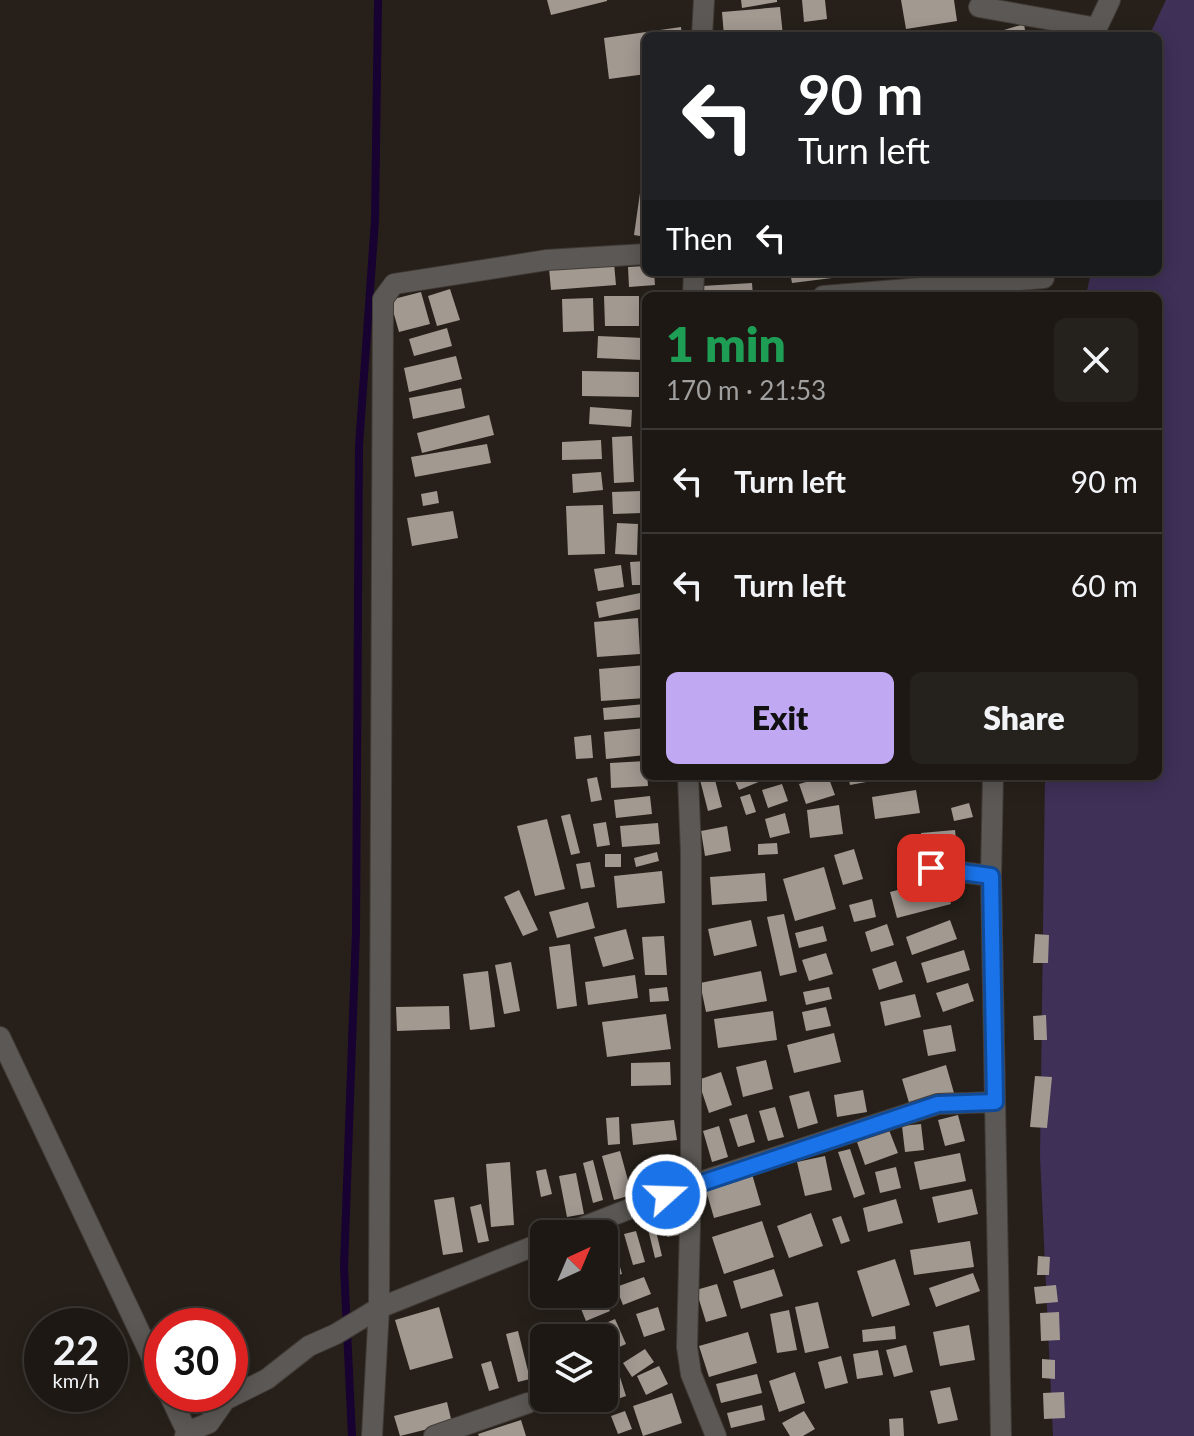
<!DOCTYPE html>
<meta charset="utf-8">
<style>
body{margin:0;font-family:Lato,sans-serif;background:#25211d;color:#f1f3f6;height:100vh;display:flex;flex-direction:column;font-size:30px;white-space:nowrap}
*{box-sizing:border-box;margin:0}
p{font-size:26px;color:#a0a0a0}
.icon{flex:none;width:44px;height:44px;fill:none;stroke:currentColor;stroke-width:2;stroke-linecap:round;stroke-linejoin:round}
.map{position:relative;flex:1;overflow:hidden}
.details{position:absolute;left:642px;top:292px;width:520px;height:488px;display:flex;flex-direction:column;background:#1d1814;border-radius:12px;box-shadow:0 4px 20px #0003,0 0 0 2px #3b3734}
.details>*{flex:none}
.hud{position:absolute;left:642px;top:32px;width:520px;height:244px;border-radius:12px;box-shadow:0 4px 20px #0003,0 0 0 2px #3b3734;background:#202124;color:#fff;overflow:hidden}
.needle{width:52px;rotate:44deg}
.fabs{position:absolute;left:530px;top:1220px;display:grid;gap:16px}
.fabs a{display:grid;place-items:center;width:88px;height:88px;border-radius:12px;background:#1d1814;box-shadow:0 4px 20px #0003,0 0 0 2px #3b3734;font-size:40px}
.speed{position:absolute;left:24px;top:1308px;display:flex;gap:16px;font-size:40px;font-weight:700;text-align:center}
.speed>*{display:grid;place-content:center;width:104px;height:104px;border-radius:50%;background:#1d1814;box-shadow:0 4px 20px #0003,0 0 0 2px #3b3734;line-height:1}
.speed small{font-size:20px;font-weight:400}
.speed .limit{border:12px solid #d22;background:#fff;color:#111}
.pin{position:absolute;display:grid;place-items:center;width:68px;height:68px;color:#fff;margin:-34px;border-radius:16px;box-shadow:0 4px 12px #0006}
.me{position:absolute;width:88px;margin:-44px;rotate:70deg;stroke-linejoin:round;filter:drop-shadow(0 0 6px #0008)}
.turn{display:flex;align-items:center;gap:28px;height:168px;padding:0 24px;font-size:36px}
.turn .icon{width:104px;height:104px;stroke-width:2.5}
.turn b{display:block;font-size:56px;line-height:68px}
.then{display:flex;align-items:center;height:76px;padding:0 24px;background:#0003;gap:16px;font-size:30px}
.round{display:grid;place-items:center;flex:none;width:84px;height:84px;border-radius:12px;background:#25211d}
.overview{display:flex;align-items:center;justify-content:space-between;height:136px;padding:0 24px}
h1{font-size:48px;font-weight:800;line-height:60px;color:#1e9e55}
.action{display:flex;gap:16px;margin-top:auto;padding:16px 24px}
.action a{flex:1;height:92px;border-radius:12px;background:#c1a8f3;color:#111;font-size:32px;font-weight:800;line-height:92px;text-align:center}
.action a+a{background:#25211d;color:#f1f3f6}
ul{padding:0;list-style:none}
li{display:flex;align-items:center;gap:24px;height:104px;padding:0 24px;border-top:2px solid #3b3734}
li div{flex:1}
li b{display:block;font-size:30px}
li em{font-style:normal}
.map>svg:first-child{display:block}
.green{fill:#3e3057}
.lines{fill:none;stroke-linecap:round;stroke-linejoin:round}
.stream{stroke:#180231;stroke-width:8}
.building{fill:#a29991}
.minor-casing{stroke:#433c37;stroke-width:22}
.minor{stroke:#5b5855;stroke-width:20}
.route-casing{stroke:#114b97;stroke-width:20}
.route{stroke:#1a73e8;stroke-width:14}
</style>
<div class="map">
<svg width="1194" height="1436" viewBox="0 0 1194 1436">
<rect width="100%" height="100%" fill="#27201a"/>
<path class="green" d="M 1166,0 L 1194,0 L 1194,1436 L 1053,1436 L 1040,1157 L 1045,776 L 1158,776 L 1158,296 L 1086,296 L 1091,272 L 1158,272 L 1158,36 L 1149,36 Z"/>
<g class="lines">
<path class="stream" d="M 352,1436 L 344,1267 L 356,931 L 359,446 L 375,220 L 378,0"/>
</g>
<path class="building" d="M 547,0 L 607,0 L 607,1 L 551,15 Z
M 741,0 L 777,0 L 777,2 L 742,8 Z
M 802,0 L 825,0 L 827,19 L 804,22 Z
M 901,0 L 954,0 L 957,21 L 906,29 Z
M 780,7 L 783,36 L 724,36 L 722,12 Z
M 1024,24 L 1026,36 L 1005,36 L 1004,30 Z
M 681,27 L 682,36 L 646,36 L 646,74 L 609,79 L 604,38 Z
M 640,193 L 646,194 L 646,237 L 634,235 Z
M 614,263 L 616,285 L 551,290 L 549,268 Z
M 646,266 L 646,272 L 654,272 L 655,285 L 629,287 L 628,267 Z
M 790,272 L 831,272 L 832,278 L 792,283 Z
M 752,283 L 753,296 L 702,296 L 702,286 Z
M 450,289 L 460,320 L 437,326 L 428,296 Z
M 421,292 L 430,324 L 399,332 L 390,300 Z
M 604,296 L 639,296 L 639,326 L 605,326 Z
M 593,298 L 594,331 L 563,332 L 562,299 Z
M 447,328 L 452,346 L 414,356 L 409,339 Z
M 598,336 L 644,338 L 643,360 L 597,358 Z
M 456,356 L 462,379 L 409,392 L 404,368 Z
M 582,371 L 639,372 L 639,397 L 582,396 Z
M 461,388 L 465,408 L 413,419 L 409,398 Z
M 590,407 L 632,410 L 631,427 L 589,424 Z
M 489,415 L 494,435 L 422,453 L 417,433 Z
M 632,436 L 634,482 L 614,483 L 612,437 Z
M 601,440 L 602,459 L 562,460 L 562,442 Z
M 487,444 L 491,463 L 415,477 L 411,457 Z
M 601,472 L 603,490 L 573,493 L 572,474 Z
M 437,491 L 439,503 L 423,506 L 421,494 Z
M 642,491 L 642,513 L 613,514 L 612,492 Z
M 603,505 L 605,554 L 568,555 L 566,506 Z
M 453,511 L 458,538 L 412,546 L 407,518 Z
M 617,523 L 638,524 L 637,555 L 615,554 Z
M 646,561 L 646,585 L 632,585 L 630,562 Z
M 621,565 L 624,587 L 598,591 L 594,569 Z
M 645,592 L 646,608 L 599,618 L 596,602 Z
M 638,618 L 640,654 L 597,657 L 594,622 Z
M 646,665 L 646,698 L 601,701 L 599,669 Z
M 645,704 L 646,717 L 604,720 L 603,708 Z
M 646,728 L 646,755 L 606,759 L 604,732 Z
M 591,735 L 593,758 L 576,759 L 574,737 Z
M 646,761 L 648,786 L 611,788 L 610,763 Z
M 699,776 L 714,776 L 722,807 L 708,811 Z
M 733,776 L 773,776 L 739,790 Z
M 828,776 L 835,795 L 806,804 L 799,784 Z
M 848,776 L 876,776 L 877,780 L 850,785 Z
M 597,777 L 602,800 L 591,802 L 587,779 Z
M 782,784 L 788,801 L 768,808 L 762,790 Z
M 916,790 L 920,813 L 875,819 L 872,797 Z
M 750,794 L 756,812 L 746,815 L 740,797 Z
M 650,796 L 652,814 L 616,818 L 614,800 Z
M 969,803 L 973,817 L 954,821 L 951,808 Z
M 839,805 L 843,834 L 810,838 L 807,810 Z
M 785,813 L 790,833 L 770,838 L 765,819 Z
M 570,814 L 580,853 L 571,855 L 561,816 Z
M 547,819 L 565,889 L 535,896 L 517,826 Z
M 606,822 L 610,845 L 597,847 L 593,824 Z
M 658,823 L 660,844 L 622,847 L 620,826 Z
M 727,826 L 731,851 L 705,856 L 701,831 Z
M 955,830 L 957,850 L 923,853 L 921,833 Z
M 777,843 L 778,854 L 758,855 L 758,844 Z
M 854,849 L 863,879 L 843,885 L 834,855 Z
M 657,852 L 659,861 L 636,867 L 634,858 Z
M 605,854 L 621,854 L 621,867 L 605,867 Z
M 590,862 L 595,887 L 581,889 L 576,864 Z
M 824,867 L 836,909 L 795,921 L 783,879 Z
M 662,871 L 665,903 L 617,908 L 614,876 Z
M 765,873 L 767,901 L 712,905 L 710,877 Z
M 944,878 L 951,904 L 897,918 L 890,892 Z
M 519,890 L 538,930 L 523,936 L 504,897 Z
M 872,899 L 876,917 L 854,922 L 849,905 Z
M 588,902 L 595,928 L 557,938 L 549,912 Z
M 784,914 L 797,972 L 780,976 L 767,917 Z
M 751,920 L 757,946 L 714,956 L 708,929 Z
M 950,920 L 957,939 L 912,955 L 906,937 Z
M 887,924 L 894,945 L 871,952 L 865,932 Z
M 823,926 L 827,941 L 799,948 L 795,933 Z
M 626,929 L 634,959 L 603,967 L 594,937 Z
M 1035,934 L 1049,935 L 1048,963 L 1033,963 Z
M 664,936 L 667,975 L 645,975 L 642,937 Z
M 570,944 L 577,1006 L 557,1009 L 549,947 Z
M 964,950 L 970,970 L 927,983 L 921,963 Z
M 826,953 L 833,974 L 809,981 L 802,960 Z
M 896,961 L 903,982 L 879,990 L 872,969 Z
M 511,962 L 520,1011 L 504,1014 L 495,965 Z
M 488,971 L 495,1027 L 470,1030 L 463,974 Z
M 761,971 L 767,1001 L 706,1012 L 700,983 Z
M 635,975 L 638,998 L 588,1005 L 585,982 Z
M 968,983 L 974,1001 L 943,1012 L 936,993 Z
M 667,987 L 669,1001 L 650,1002 L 649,989 Z
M 829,987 L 832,999 L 806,1005 L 803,992 Z
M 915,994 L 921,1017 L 885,1026 L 880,1002 Z
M 449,1006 L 450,1029 L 397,1031 L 396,1007 Z
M 826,1007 L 831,1026 L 806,1031 L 802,1012 Z
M 773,1011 L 777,1040 L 718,1048 L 714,1019 Z
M 666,1014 L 671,1049 L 607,1057 L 602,1022 Z
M 1046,1015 L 1047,1040 L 1034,1040 L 1033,1016 Z
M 951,1025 L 956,1051 L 928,1056 L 923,1030 Z
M 834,1033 L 841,1062 L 794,1073 L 787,1045 Z
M 766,1060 L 773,1089 L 743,1097 L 736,1067 Z
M 670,1062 L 671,1085 L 631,1086 L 631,1063 Z
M 946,1065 L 954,1093 L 910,1106 L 902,1079 Z
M 721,1072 L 732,1105 L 709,1113 L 698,1080 Z
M 1035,1076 L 1052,1077 L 1047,1128 L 1030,1127 Z
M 863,1090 L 867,1112 L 837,1117 L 834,1095 Z
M 809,1091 L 818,1123 L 798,1129 L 789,1096 Z
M 775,1107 L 784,1137 L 768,1141 L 759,1111 Z
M 747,1114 L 755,1142 L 738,1147 L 729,1119 Z
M 958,1115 L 965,1141 L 945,1146 L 938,1120 Z
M 619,1117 L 620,1144 L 608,1145 L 606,1118 Z
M 674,1120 L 677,1140 L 633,1145 L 631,1124 Z
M 921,1124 L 924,1150 L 905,1152 L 902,1126 Z
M 719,1126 L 728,1157 L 712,1162 L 703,1131 Z
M 889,1130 L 898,1153 L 865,1165 L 857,1142 Z
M 850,1149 L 865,1194 L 854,1198 L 838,1152 Z
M 620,1151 L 632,1195 L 614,1200 L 602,1156 Z
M 960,1153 L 966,1181 L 920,1190 L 914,1162 Z
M 825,1156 L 832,1190 L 805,1196 L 797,1162 Z
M 593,1160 L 603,1200 L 593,1203 L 583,1163 Z
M 510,1162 L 514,1225 L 491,1227 L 486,1164 Z
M 896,1167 L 901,1188 L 880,1193 L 875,1172 Z
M 546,1169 L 552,1194 L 541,1197 L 536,1171 Z
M 576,1173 L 584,1214 L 567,1217 L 559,1176 Z
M 752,1174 L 761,1205 L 714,1218 L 705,1187 Z
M 972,1189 L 978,1214 L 938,1223 L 932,1197 Z
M 454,1197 L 463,1252 L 443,1255 L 434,1200 Z
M 896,1199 L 903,1223 L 868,1232 L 863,1208 Z
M 481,1204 L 489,1241 L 478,1243 L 470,1207 Z
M 811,1213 L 823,1246 L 789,1258 L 777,1226 Z
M 676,1216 L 679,1235 L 667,1237 L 664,1218 Z
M 841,1216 L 850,1241 L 841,1244 L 832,1219 Z
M 762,1221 L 774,1257 L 724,1274 L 712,1237 Z
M 655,1227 L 662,1256 L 655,1258 L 648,1229 Z
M 636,1231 L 645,1262 L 633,1265 L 624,1234 Z
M 613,1241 L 622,1274 L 610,1277 L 604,1257 L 604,1244 Z
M 970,1241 L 974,1267 L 914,1275 L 910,1250 Z
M 1038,1256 L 1050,1257 L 1049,1275 L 1037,1275 Z
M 895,1259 L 910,1305 L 872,1317 L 857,1271 Z
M 544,1260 L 544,1285 L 541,1286 L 533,1264 Z
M 774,1269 L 783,1296 L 741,1309 L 733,1281 Z
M 973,1273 L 980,1291 L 936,1307 L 929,1288 Z
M 644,1277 L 651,1294 L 623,1305 L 616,1287 Z
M 717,1284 L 727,1316 L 706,1322 L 696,1290 Z
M 1056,1285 L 1058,1302 L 1036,1304 L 1034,1287 Z
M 589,1294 L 603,1294 L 610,1311 L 586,1321 L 577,1299 Z
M 818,1302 L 829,1348 L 805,1353 L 795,1307 Z
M 439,1307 L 453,1358 L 410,1370 L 395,1320 Z
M 658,1307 L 665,1330 L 644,1337 L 636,1314 Z
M 789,1310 L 797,1350 L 777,1353 L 770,1314 Z
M 1059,1312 L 1060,1340 L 1041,1341 L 1040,1313 Z
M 615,1319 L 626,1344 L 604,1354 L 604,1338 L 585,1338 L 583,1333 Z
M 969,1325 L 975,1360 L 940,1366 L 933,1332 Z
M 895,1326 L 896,1339 L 863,1342 L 862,1330 Z
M 518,1331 L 530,1379 L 518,1382 L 506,1334 Z
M 748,1332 L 757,1363 L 709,1377 L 699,1346 Z
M 230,1340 L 247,1367 L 230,1378 Z
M 906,1345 L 913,1372 L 894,1377 L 886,1350 Z
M 645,1349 L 654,1362 L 632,1377 L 623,1363 Z
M 878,1350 L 883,1375 L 857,1379 L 853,1354 Z
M 841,1356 L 848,1383 L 825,1389 L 818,1362 Z
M 1042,1359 L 1055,1360 L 1055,1379 L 1042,1378 Z
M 491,1361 L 499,1388 L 489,1391 L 481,1364 Z
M 659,1366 L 668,1384 L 646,1395 L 637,1376 Z
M 795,1372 L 805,1403 L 779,1412 L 769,1381 Z
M 619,1374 L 626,1396 L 612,1401 L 605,1378 Z
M 757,1374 L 762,1393 L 721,1403 L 716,1384 Z
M 950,1387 L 958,1420 L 938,1424 L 930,1391 Z
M 1064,1392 L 1065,1418 L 1044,1419 L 1043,1393 Z
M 672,1393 L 682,1423 L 643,1436 L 633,1406 Z
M 447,1402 L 452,1423 L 400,1436 L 394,1416 Z
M 762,1405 L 765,1420 L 731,1428 L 727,1413 Z
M 625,1411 L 632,1429 L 618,1434 L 611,1416 Z
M 804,1411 L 815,1429 L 803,1436 L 790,1436 L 782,1423 Z
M 903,1418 L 904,1436 L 890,1436 L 889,1419 Z
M 521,1420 L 526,1436 L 479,1436 L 478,1434 Z"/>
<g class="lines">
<defs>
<path id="minor" d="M 979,7 L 1097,28
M 702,36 L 704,0
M 1093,36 L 1110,0
M 693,296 L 694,272
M 823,296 L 1044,278
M 688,776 L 691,853 L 691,1185 L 687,1347 L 691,1374 L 716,1436
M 993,776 L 991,876 L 1001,1436
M 931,868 L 991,876
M 0,1037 L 162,1379
M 565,1234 L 691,1185 L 938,1104 L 995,1102
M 169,1394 L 187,1432
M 185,1436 L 187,1432 L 209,1423 L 225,1400 L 267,1379 L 309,1346 L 336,1334 L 379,1308 L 544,1242
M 372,1436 L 379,1308 L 383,299 L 394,284 L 547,260 L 646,254
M 434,1436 L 528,1403"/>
</defs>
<use href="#minor" class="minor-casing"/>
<use href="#minor" class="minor"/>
</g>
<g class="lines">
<defs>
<path id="route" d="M 666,1195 L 938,1104 L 995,1102 L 991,876 L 931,868"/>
</defs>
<use href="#route" class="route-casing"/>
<use href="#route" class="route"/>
</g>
</svg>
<div class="fabs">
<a><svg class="needle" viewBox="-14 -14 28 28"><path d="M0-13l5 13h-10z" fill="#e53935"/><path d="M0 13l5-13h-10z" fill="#a0a0a0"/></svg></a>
<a><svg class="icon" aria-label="layers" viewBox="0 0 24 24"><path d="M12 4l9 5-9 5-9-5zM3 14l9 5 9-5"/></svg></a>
</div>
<div class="speed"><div>22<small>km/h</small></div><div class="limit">30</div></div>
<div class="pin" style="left:931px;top:868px;background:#d93025"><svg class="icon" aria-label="arrive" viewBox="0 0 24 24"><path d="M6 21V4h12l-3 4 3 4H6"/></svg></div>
<svg class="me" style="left:666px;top:1195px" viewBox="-20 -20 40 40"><circle r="17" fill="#1a73e8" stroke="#fff" stroke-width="3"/><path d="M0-11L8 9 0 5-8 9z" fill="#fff"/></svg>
<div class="hud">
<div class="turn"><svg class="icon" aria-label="left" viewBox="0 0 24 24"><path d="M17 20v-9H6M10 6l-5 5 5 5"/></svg><div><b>90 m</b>Turn left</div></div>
<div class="then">Then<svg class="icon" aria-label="left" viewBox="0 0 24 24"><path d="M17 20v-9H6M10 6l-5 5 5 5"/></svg></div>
</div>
<section class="details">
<div class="overview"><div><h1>1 min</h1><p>170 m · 21:53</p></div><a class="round"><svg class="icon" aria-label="close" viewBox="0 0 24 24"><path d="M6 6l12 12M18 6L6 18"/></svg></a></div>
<ul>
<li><svg class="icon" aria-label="left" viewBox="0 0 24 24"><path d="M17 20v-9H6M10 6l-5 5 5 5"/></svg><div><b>Turn left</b></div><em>90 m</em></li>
<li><svg class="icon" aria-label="left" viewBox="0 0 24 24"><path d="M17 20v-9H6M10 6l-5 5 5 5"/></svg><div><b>Turn left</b></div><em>60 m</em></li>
</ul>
<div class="action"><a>Exit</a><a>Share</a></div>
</section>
</div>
